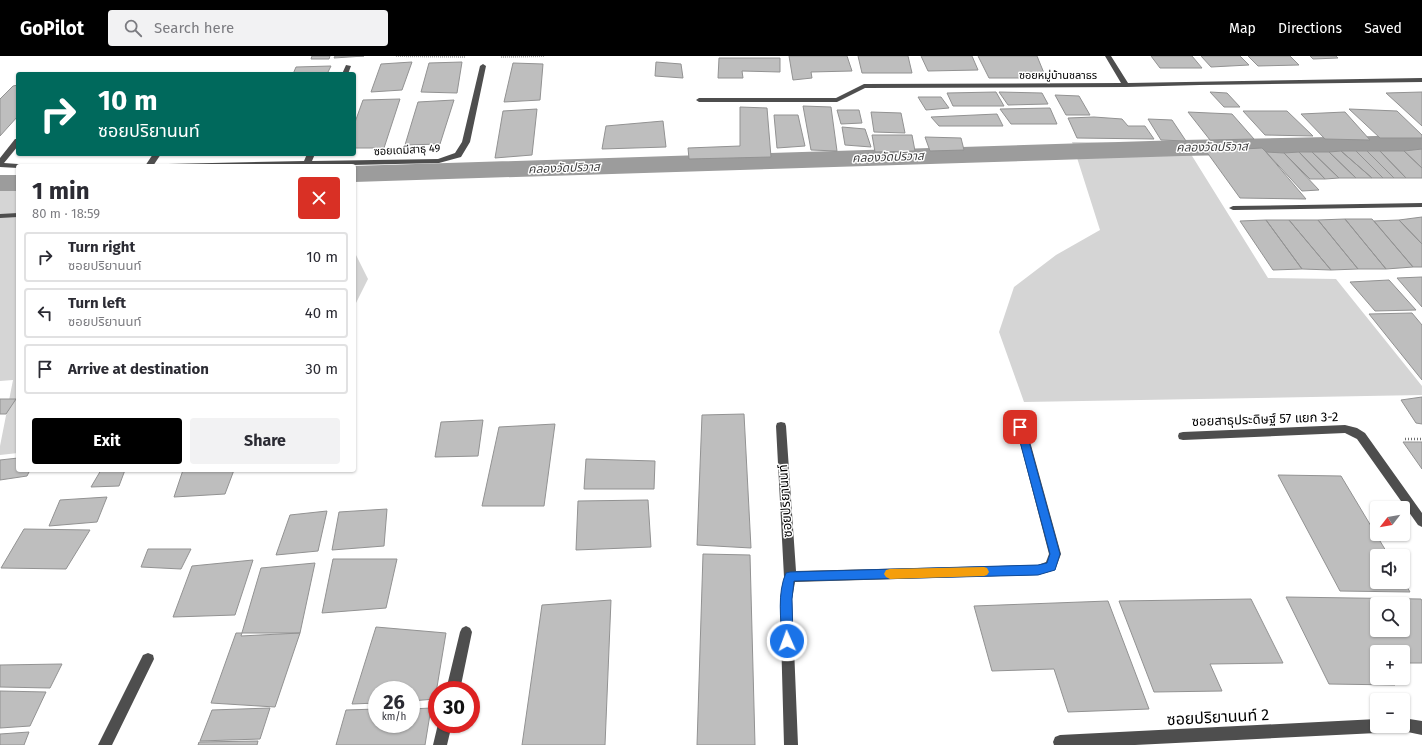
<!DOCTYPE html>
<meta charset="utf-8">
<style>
body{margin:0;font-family:"Fira Sans","Noto Sans Thai",sans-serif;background:#f2f2f3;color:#2b2b33;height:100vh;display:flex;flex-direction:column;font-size:15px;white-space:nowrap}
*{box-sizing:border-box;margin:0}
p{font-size:13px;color:#7c7c81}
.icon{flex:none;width:22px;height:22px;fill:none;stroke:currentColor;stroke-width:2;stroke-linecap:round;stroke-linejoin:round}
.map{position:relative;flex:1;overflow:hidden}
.side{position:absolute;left:16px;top:108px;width:340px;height:308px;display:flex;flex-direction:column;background:#fff;border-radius:4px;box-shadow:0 1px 3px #0004}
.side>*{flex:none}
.banner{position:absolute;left:16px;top:16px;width:340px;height:84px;border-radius:4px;box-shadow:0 1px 3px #0004;background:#00695c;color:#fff;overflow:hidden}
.needle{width:26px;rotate:239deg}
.controls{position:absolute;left:1370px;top:445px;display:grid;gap:8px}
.controls a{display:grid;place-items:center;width:40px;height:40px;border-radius:4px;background:#fff;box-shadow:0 1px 3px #0004;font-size:20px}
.speed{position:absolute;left:368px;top:625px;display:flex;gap:8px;font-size:20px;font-weight:700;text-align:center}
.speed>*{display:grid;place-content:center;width:52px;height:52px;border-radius:50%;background:#fff;box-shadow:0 1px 3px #0004;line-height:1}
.speed small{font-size:10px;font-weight:400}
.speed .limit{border:6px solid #d22;background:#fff;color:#111}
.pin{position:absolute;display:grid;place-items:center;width:34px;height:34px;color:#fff;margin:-17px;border-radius:8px;box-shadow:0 2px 6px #0006}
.me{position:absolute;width:44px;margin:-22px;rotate:358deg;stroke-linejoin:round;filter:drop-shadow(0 0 3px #0008)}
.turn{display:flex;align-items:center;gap:14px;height:84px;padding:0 16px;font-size:18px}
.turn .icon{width:52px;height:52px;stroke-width:2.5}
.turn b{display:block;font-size:28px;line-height:34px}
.round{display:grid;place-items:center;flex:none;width:42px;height:42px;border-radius:4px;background:#f2f2f3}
.head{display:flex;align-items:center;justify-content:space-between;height:68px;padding:0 16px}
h1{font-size:24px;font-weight:700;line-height:30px}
.button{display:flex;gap:8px;margin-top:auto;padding:8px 16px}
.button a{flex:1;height:46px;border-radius:4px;background:#000;color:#fff;font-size:16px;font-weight:700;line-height:46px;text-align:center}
.button a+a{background:#f2f2f3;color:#2b2b33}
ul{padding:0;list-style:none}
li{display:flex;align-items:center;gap:12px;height:50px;margin:0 8px 6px;padding:0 8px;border:2px solid #e1e1e2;border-radius:4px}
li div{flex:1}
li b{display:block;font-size:15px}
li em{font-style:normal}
header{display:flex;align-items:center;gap:24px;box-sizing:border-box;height:56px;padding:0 20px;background:#000;color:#fff}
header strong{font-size:19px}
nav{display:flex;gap:22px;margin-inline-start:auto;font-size:14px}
.search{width:280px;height:36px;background:#f2f2f3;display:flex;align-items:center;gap:10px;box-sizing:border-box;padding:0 14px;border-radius:4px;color:#7c7c81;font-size:15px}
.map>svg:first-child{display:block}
.green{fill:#d5d5d5}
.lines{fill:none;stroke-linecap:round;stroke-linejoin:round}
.canal{fill:#9c9c9c;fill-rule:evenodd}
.building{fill:#bebebe;stroke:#929292;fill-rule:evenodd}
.path-far1{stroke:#707070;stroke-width:2;stroke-dasharray:0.5 1.5;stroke-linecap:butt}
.path{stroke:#707070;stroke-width:2.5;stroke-dasharray:1 2;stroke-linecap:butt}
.minor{fill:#4e4e4e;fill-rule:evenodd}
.route{fill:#1a73e8;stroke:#114b97}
.slow{fill:#f59e0b}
.labels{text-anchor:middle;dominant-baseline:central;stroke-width:3;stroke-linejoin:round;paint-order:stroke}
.far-street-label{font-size:11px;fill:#000;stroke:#fff}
.far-water-label{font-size:12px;font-style:italic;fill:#3d3d3d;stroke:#fff}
.street-label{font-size:13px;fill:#000;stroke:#fff}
.near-street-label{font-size:16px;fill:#000;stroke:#fff}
</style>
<header>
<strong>GoPilot</strong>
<div class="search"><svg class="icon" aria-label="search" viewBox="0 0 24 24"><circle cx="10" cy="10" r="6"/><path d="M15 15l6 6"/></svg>Search here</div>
<nav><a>Map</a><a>Directions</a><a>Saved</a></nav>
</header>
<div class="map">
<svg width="1422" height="689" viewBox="0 0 1422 689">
<rect width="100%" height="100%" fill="#fff"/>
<path class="green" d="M 1072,86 L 1184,87 L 1268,222 L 1336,223 L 1422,330 L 1422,339 L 1024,346 L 999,276 L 1014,231 L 1056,199 L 1100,174 Z
M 0,133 L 18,133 L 18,397 L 0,399 L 0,390 L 13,324 L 0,325 Z
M 354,195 L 368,223 L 354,251 Z"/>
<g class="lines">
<path class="canal" d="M 1422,79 L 1422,95 L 1182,100 L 354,126 L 353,110 L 1182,84 Z
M 0,119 L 18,119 L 18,135 L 0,135 Z"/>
</g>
<path class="building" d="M 312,0 L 330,0 L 329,3 L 311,3 Z
M 335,0 L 364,0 L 334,2 Z
M 789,0 L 847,0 L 852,15 L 811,16 L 812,22 L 793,24 Z
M 858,0 L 908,0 L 912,17 L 862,17 Z
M 921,0 L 972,0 L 978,14 L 928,15 Z
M 978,0 L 1037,0 L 1046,22 L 989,22 Z
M 1151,0 L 1192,0 L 1202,12 L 1160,12 Z
M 1201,0 L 1240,0 L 1249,9 L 1211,11 Z
M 1248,0 L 1290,0 L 1299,9 L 1258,10 Z
M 1310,0 L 1336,0 L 1338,2 L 1313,3 Z
M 719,2 L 780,2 L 780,16 L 742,15 L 743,22 L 718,22 Z
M 412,6 L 402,34 L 371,36 L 381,8 Z
M 462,6 L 457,37 L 421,36 L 429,7 Z
M 656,6 L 681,8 L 683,22 L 655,20 Z
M 513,7 L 543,8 L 540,44 L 504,46 Z
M 331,10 L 327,18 L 293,18 L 296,11 Z
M 18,29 L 18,60 L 0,80 L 0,43 L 13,30 Z
M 996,36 L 1004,50 L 953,50 L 947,37 Z
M 999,36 L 1042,37 L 1048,48 L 1008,49 Z
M 1210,36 L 1227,37 L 1240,51 L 1224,51 Z
M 1422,36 L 1422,70 L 1386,37 Z
M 1055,39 L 1079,40 L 1090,59 L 1066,59 Z
M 918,41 L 941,41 L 949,52 L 926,54 Z
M 400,43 L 384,92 L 354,92 L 354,69 L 363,44 Z
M 454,44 L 440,88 L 405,89 L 418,46 Z
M 803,50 L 831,51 L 837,95 L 811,94 Z
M 740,51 L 767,52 L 771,101 L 689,103 L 688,92 L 740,90 Z
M 1050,52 L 1057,68 L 1011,68 L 1000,53 Z
M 537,53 L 532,99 L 495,102 L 503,55 Z
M 1349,53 L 1397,55 L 1422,79 L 1422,82 L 1380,82 Z
M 837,54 L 859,54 L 862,67 L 841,68 Z
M 1243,55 L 1287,55 L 1313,80 L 1265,79 Z
M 871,56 L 901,57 L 905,77 L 874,76 Z
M 1188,56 L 1232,58 L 1254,83 L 1210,84 Z
M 1345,56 L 1370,84 L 1325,83 L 1301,58 Z
M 997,58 L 1003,70 L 939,70 L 931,61 Z
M 774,59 L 798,59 L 805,90 L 777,92 Z
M 1094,61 L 1122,63 L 1128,70 L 1145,70 L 1154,83 L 1077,82 L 1068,62 Z
M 1148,63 L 1172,64 L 1186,85 L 1161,84 Z
M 663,65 L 666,91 L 602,93 L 606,70 Z
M 842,71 L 865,73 L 871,91 L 845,89 Z
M 872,79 L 912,79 L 915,95 L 875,96 Z
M 925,81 L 961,82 L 964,94 L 930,95 Z
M 1262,92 L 1266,96 L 1306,143 L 1240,142 L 1206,95 Z
M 1422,93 L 1422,112 L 1404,95 Z
M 1341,95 L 1372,122 L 1356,122 L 1329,96 Z
M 1341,95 L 1356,95 L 1383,122 L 1372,122 Z
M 1356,95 L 1367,95 L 1394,122 L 1383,122 Z
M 1367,95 L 1380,95 L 1406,122 L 1394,122 Z
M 1380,95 L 1404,95 L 1422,112 L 1422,122 L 1406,122 Z
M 1266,96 L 1284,97 L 1319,134 L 1302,135 Z
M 1299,96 L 1325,123 L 1310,123 L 1284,97 Z
M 1299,96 L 1312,96 L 1339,122 L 1325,123 Z
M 1312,96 L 1329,96 L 1356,122 L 1339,122 Z
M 1422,161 L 1422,188 L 1399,164 Z
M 1345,163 L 1386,213 L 1358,213 L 1318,164 Z
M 1345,163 L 1372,163 L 1413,211 L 1386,213 Z
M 1266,164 L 1302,213 L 1273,214 L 1240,165 Z
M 1266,164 L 1289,164 L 1331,214 L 1302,213 Z
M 1289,164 L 1318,164 L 1358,213 L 1331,214 Z
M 1399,164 L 1422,188 L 1422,211 L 1413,211 L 1374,165 Z
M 1422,221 L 1422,251 L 1397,222 Z
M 1389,224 L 1416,254 L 1375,255 L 1350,226 Z
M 1412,257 L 1422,269 L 1422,324 L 1369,258 Z
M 1422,341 L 1422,368 L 1416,367 L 1401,344 Z
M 0,343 L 16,343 L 6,358 L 0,358 Z
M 744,358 L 751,492 L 697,489 L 702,359 Z
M 483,364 L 478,400 L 435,401 L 441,366 Z
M 555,368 L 544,450 L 482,450 L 499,371 Z
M 1403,386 L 1422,386 L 1422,413 Z
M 18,402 L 18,414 L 30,414 L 27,420 L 0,424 L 0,404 Z
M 586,403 L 655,405 L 654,433 L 584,433 Z
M 101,414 L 125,414 L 119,430 L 91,431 Z
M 183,414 L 234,414 L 225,438 L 174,441 Z
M 1278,419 L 1341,420 L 1389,500 L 1377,500 L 1377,526 L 1403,526 L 1403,524 L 1410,536 L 1340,535 Z
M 107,441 L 97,466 L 49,470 L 60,444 Z
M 648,444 L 651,491 L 576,494 L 578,445 Z
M 387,453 L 384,490 L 332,494 L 339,456 Z
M 327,455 L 318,495 L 276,499 L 290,459 Z
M 24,473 L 90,474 L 66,513 L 1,512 Z
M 148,493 L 191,493 L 181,513 L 141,511 Z
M 703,498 L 750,499 L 755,689 L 697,689 Z
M 333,503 L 397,503 L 386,552 L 322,557 Z
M 253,504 L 235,559 L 173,561 L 192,510 Z
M 315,507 L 300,577 L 241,580 L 261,512 Z
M 1286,541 L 1421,543 L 1422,545 L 1422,607 L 1403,607 L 1403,596 L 1377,596 L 1377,622 L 1391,622 L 1395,629 L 1329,628 ZM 1377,548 L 1403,548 L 1403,574 L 1377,574 Z
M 1251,543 L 1283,607 L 1210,608 L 1222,635 L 1154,636 L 1119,545 Z
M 611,544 L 605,689 L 522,689 L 542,549 Z
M 1108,545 L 1149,653 L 1068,656 L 1054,613 L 992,615 L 974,550 Z
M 376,571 L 446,577 L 435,643 L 411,645 L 411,634 L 377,634 L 377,647 L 352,648 Z
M 236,577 L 300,577 L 275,651 L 211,647 Z
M 62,608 L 50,632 L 0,631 L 0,609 Z
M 0,635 L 46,636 L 30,670 L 0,672 Z
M 270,652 L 260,683 L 200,685 L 212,654 Z
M 431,652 L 425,689 L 336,689 L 346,654 L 377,653 L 377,668 L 411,668 L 411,653 Z
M 29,676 L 24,689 L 0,689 L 0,678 Z
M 258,685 L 257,689 L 198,689 L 199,686 Z"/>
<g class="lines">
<path class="path-far1" d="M 396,0 L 466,1
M 501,1 L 545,0"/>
<path class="path" d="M 1405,383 L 1422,383"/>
<path class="minor" d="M 1105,0 L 1111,0 L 1128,27 L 1422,22 L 1422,26 L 1200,29 L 1126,31 L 865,32 L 837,46 L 699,46 L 696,44 L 699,42 L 836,42 L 864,28 L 1121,27 Z
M 483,8 L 486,10 L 470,86 L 461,101 L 439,107 L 308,110 L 164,110 L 168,108 L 304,105 L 307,98 L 315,98 L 312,105 L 438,103 L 455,97 L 462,86 L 480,10 Z
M 346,9 L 351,10 L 348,18 L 342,18 Z
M 15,83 L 18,83 L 18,90 L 4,107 L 18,108 L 22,110 L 18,110 L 18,112 L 0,111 L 0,102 Z
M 153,98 L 161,98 L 153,110 L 145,110 Z
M 1422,147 L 1422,151 L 1233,154 L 1229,152 L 1233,150 Z
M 18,157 L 18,161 L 0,162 L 0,158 Z
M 781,366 L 785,367 L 786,370 L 796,515 L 1038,509 L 1046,506 L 1049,498 L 1016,371 L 1017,368 L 1025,368 L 1026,371 L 1061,498 L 1055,514 L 1038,519 L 795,526 L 792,543 L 798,689 L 784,689 L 780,543 L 784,521 L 776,370 L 777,367 Z
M 1345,369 L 1357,372 L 1365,377 L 1422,457 L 1422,471 L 1418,469 L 1357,383 L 1345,377 L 1183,384 L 1179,383 L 1178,380 L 1179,377 L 1183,376 Z
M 466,570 L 470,572 L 472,576 L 460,634 L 446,634 L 460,576 L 462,572 Z
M 148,597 L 153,599 L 154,603 L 112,689 L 98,689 L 143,599 Z
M 1403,662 L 1422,665 L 1422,679 L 1398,674 L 1397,670 L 1403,670 Z
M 1377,663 L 1377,670 L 1384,670 L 1382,675 L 1377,677 L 1135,689 L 1054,689 L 1053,686 L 1055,681 L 1060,679 Z
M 438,668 L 452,668 L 447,689 L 433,689 Z"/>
</g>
<path class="route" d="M 1020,367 L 1025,371 L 1060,498 L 1055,514 L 1038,519 L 794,525 L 792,543 L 793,585 L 791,589 L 787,590 L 783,589 L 782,585 C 781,563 777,537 786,517 L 790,516 L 1038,509 L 1047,507 L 1050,498 L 1016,371 Z"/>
<path class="slow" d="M 984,511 L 987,512 L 989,516 L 987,519 L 984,520 L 890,523 L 886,521 L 884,518 L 886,514 L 890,513 Z"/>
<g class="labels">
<g class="far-street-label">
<text x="1058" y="19">ซอยหมู่บ้านชลาธร</text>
<text transform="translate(407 94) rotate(-3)">ซอยเดมีสาธุ 49</text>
</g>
<g class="far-water-label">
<text transform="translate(1212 91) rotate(-1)">คลองวัดปริวาส</text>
<text transform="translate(888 101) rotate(-2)">คลองวัดปริวาส</text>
<text transform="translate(564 112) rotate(-2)">คลองวัดปริวาส</text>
</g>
<g class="street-label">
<text transform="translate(1265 363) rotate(-2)">ซอยสาธุประดิษฐ์ 57 แยก 3-2</text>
<text transform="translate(785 445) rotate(-94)">ซอยปริยานนท์</text>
</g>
<g class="near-street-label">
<text transform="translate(1218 661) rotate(-3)">ซอยปริยานนท์ 2</text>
</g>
</g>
</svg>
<div class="controls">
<a><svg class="needle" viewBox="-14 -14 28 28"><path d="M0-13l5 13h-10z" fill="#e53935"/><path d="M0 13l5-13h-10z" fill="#7c7c81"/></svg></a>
<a><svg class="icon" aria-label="sound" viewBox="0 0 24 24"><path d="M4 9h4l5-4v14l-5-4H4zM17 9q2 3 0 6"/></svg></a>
<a><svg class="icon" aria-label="search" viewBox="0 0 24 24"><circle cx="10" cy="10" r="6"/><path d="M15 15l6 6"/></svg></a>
<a>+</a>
<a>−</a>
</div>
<div class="speed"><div>26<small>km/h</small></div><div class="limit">30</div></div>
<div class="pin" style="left:1020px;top:371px;background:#d93025"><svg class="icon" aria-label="arrive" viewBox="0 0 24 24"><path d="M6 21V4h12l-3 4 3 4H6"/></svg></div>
<svg class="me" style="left:787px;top:585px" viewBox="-20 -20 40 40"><circle r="17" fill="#1a73e8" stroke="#fff" stroke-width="3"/><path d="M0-11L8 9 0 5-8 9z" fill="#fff"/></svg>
<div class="banner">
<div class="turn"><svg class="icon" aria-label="right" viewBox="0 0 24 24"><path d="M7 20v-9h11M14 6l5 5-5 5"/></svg><div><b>10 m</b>ซอยปริยานนท์</div></div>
</div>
<section class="side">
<div class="head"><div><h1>1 min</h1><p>80 m · 18:59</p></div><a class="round" style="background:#d93025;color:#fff"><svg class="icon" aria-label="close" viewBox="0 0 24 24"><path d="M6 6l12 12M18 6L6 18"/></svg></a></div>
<ul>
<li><svg class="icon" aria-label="right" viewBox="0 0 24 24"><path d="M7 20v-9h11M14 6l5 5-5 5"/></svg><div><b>Turn right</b><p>ซอยปริยานนท์</p></div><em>10 m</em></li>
<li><svg class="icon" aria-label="left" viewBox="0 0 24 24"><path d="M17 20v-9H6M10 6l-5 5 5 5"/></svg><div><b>Turn left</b><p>ซอยปริยานนท์</p></div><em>40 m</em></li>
<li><svg class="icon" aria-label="arrive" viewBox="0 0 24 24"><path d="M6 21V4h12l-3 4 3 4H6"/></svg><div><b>Arrive at destination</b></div><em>30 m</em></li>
</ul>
<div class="button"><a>Exit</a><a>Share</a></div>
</section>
</div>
